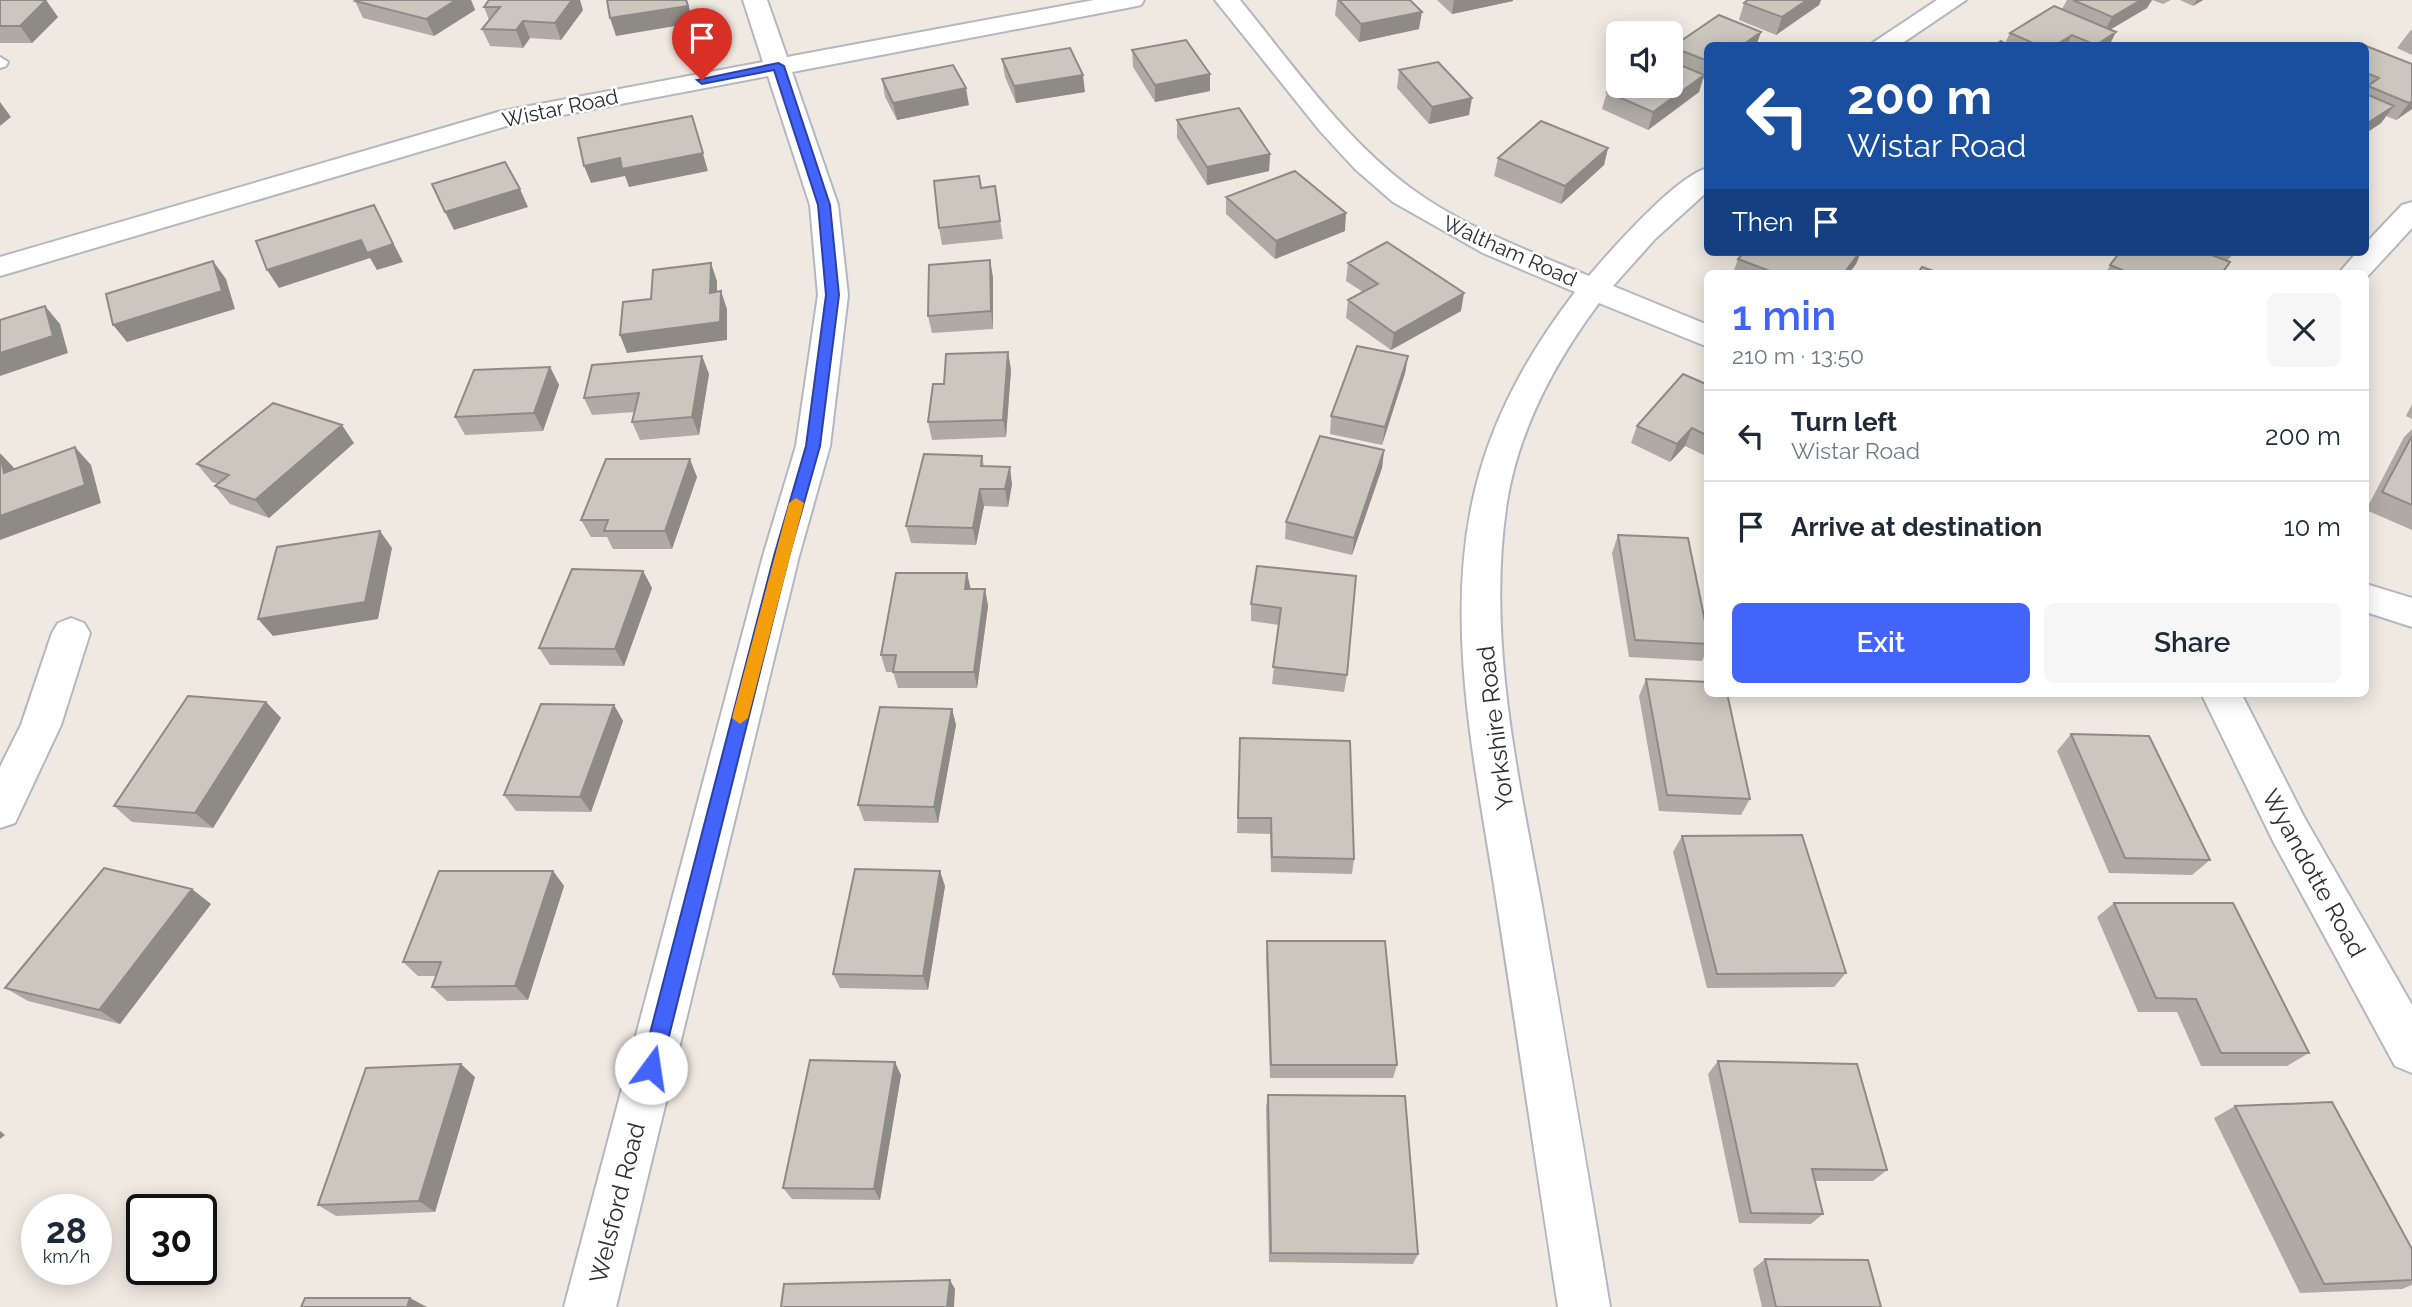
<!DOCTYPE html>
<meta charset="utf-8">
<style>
body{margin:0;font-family:Raleway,sans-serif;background:#f6f6f7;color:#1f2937;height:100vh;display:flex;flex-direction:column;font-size:26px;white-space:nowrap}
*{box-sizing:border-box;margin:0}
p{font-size:23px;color:#747a83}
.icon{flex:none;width:38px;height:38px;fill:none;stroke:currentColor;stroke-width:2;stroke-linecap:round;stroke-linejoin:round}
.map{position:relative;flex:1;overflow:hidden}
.side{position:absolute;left:1704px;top:270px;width:665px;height:427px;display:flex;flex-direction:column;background:#fff;border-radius:10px;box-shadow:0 4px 18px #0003}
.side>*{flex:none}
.top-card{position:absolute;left:1704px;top:42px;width:665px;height:214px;border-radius:10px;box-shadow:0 4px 18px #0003;background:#1a4fa0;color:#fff;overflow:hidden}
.fabs{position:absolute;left:1606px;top:21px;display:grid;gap:14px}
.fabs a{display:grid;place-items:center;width:77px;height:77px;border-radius:10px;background:#fff;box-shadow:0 4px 18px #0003;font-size:35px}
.speed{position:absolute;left:21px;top:1194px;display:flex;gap:14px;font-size:35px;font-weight:700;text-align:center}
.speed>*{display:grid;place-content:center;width:91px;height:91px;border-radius:50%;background:#fff;box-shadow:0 4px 18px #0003;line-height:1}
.speed small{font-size:18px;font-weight:400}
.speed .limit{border:4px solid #111;border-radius:10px;background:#fff;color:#111}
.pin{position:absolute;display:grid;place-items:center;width:60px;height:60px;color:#fff;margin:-72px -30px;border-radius:50% 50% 50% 0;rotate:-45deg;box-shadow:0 0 7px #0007}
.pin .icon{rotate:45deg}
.me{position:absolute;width:77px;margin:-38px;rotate:14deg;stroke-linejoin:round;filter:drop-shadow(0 0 5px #0008)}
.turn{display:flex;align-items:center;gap:24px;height:147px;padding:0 28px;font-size:32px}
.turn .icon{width:91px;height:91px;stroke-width:2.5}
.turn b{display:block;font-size:49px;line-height:60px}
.then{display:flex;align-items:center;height:66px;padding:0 28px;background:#0003;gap:14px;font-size:26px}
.round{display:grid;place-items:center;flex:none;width:74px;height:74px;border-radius:10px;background:#f6f6f7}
.overview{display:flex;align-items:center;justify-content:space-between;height:119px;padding:0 28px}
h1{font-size:42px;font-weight:600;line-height:52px;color:#4264fb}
.action{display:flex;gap:14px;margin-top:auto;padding:14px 28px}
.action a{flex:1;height:80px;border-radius:10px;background:#4264fb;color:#fff;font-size:28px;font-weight:600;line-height:80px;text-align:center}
.action a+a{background:#f6f6f7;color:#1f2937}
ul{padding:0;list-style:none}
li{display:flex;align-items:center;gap:21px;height:91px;padding:0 28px;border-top:2px solid #e0e1e3}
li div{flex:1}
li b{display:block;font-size:26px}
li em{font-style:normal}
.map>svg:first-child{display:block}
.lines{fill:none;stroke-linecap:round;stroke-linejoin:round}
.lane-casing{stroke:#b4b7c1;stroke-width:4}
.street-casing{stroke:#b4b7c1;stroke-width:4}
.lane{fill:#fff;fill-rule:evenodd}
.street{fill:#fff;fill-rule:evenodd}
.wall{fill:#afaba4}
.shaded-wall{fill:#8e8b86}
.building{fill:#cbc7bf;stroke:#8e8b86;stroke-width:2}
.route{fill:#4264fb;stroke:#2b41a3;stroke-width:2}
.slow{fill:#f59e0b}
.labels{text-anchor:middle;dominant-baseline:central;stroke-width:5;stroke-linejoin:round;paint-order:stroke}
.far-street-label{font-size:21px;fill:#2e2e2e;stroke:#fff}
.street-label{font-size:24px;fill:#2e2e2e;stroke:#fff}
</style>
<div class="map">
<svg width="2412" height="1307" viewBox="0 0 2412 1307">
<rect width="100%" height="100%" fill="#efe9e1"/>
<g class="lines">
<defs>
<path id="lane" d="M 0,57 L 8,62 L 6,66 L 0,68 Z"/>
<path id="street" d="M 743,0 L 767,0 L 787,57 L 1094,0 L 1144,0 L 1141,5 L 1132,7 L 792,72 L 838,205 L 848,295 L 830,446 L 799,556 L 616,1307 L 564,1307 L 763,556 L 796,446 L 818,295 L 810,205 L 768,76 L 510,125 L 0,276 L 0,257 L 498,112 L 763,62 Z
M 1215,0 L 1240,0 C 1293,65 1344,139 1412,189 C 1462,226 1531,252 1589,276 C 1611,250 1677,175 1708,168 L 1708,191 L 1655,239 L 1613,286 L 1708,325 L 1708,347 L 1599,303 C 1555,362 1519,428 1507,502 C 1486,637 1518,774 1542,906 C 1565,1039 1588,1173 1610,1307 L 1558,1307 C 1537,1173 1518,1038 1497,904 C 1477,773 1444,631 1473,499 C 1490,421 1527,355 1575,292 L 1483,253 L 1393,202 L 1355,169 L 1320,131 Z
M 1937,0 L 1966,0 L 1898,46 L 1868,46 Z
M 2412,202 L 2412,228 L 2366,278 L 2366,273 L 2339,273 L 2357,252 L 2366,252 L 2366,243 L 2402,205 Z
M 2366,584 L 2412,598 L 2412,627 L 2366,612 Z
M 71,618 L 84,623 L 90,633 L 61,725 L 15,823 L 0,828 L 0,767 L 21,725 L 52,633 L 58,623 Z
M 2201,693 L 2241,693 L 2304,817 L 2412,1005 L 2412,1073 L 2395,1066 L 2274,843 Z"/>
</defs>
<use href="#lane" class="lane-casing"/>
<use href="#street" class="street-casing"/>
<use href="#lane" class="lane"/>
<use href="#street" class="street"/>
</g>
<path class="wall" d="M 0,0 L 58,17 L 32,43 L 0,43 Z
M 357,0 L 471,0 L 475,10 L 434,36 L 363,18 L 355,1 Z
M 1337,0 L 1410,0 L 1419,29 L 1359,42 L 1335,15 Z
M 1437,0 L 1513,0 L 1513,1 L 1452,14 Z
M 1748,0 L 1821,0 L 1819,5 L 1776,35 L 1739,20 L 1744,3 Z
M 2067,0 L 2152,0 L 2147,8 L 2110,29 L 2109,46 L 1994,46 L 2005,43 L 2010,33 L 2062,9 Z
M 2152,0 L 2171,0 L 2163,4 Z
M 2180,0 L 2203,0 L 2193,6 Z
M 484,7 L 583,10 L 561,40 L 530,38 L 523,48 L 490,46 L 482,29 L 489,20 Z
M 2412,30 L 2412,55 L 2397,48 L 2410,31 Z
M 1761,32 L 1756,46 L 1708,46 L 1708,81 L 1703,79 L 1699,92 L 1648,130 L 1602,109 L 1607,92 L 1671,86 L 1671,51 L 1672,47 Z
M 2366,46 L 2412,64 L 2412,109 L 2396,120 L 2386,116 L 2381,123 L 2366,133 Z
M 1132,50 L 1210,74 L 1210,91 L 1155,102 L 1133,67 Z
M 1002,59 L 1085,92 L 1016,103 L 1005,77 Z
M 1399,70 L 1469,115 L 1429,124 L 1397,88 Z
M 882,79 L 969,105 L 897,120 L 885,97 Z
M 1177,120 L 1270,154 L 1269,171 L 1207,185 L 1177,138 Z
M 1608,148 L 1604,165 L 1561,204 L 1494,176 L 1498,158 Z
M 995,186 L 1003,239 L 942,245 L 939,228 L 981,188 Z
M 1226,197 L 1345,231 L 1275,259 L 1226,214 Z
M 1744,252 L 1861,252 L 1856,264 L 1849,273 L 1733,273 L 1738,259 Z
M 2120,252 L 2235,252 L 2227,261 L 2222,273 L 2105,273 Z
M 990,260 L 993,278 L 993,329 L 932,333 L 928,316 Z
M 1348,263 L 1461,311 L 1391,350 L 1346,318 L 1348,300 L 1363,292 L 1346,281 Z
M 1008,352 L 1011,370 L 1006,437 L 932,440 L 928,422 L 944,384 Z
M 702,356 L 709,374 L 699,435 L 640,440 L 632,422 L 635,412 L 592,415 L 584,398 Z
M 1408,356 L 1405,373 L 1382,445 L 1330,434 L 1331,416 Z
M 550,367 L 559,385 L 543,431 L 465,435 L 455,417 Z
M 1708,385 L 1708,457 L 1685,446 L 1670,462 L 1631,443 L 1637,426 Z
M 2412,404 L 2412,419 L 2406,416 Z
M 2412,429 L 2412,530 L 2366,510 L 2404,437 Z
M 354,443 L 269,518 L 230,504 L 215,486 L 218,484 L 212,482 L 197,464 Z
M 1384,450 L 1382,468 L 1352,555 L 1285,539 L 1286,522 Z
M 982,456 L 984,466 L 1012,484 L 1008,507 L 984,506 L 976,545 L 911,543 L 906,526 Z
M 697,477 L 672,549 L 613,549 L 607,537 L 591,537 L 581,520 Z
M 1618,535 L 1708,636 L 1708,647 L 1702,661 L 1629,657 L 1612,553 Z
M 1257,566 L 1347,675 L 1344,692 L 1272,684 L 1279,625 L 1251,621 L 1251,604 Z
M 643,571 L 652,588 L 624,666 L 550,665 L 539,648 Z
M 970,589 L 985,589 L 988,606 L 977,688 L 898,688 L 893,672 L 886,672 L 881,655 Z
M 1646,679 L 1750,799 L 1741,815 L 1659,811 L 1639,696 Z
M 266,702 L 281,718 L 213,828 L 132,822 L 114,806 Z
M 614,705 L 623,721 L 591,812 L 516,811 L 504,795 Z
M 952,709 L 956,725 L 938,823 L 864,821 L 858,805 Z
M 2071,734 L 2210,860 L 2192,875 L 2109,873 L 2057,751 Z
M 1240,738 L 1354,859 L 1352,874 L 1271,872 L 1270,834 L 1237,833 Z
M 1682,836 L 1846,973 L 1834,987 L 1707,988 L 1673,852 Z
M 553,871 L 564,886 L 528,1000 L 447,1001 L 432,987 L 436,976 L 418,976 L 403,962 Z
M 945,886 L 928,990 L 840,988 L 833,974 Z
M 2114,903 L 2309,1053 L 2287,1066 L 2201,1066 L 2177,1012 L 2138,1012 L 2097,917 Z
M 211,904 L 120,1024 L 28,1001 L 5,988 Z
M 1267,941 L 1397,1065 L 1393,1078 L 1270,1078 L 1266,956 Z
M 1718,1061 L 1887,1170 L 1873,1181 L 1815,1181 L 1823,1214 L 1811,1224 L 1739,1223 L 1708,1074 Z
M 901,1075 L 880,1200 L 792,1199 L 783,1188 Z
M 475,1077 L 435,1212 L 336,1216 L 318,1205 Z
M 1268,1095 L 1418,1254 L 1413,1264 L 1269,1262 L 1266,1107 Z
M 2235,1106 L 2412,1249 L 2412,1285 L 2402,1289 L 2300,1293 L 2214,1118 Z
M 1765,1259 L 1881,1307 L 1762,1307 L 1753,1269 Z"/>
<path class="shaded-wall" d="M 46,0 L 58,17 L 32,43 L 20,26 Z
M 456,0 L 471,0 L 475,10 L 434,36 L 426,19 Z
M 572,0 L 580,0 L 583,10 L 561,40 L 555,23 Z
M 687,0 L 693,23 L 616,36 L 610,18 Z
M 1454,0 L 1513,0 L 1513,1 L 1452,14 Z
M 1807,0 L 1821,0 L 1819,5 L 1776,35 L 1782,17 Z
M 2141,0 L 2152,0 L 2147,8 L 2103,34 L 2112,17 Z
M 2197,0 L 2203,0 L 2193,6 Z
M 1422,12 L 1419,29 L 1359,42 L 1361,24 Z
M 523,21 L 530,38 L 523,48 L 516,30 Z
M 1761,32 L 1756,46 L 1741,46 Z
M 2116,32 L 2109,46 L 2096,46 L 2096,45 Z
M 2072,35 L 2066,46 L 2054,46 Z
M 1210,74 L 1210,91 L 1155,102 L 1155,85 Z
M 1083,75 L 1085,92 L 1016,103 L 1014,86 Z
M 1704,75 L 1699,92 L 1648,130 L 1653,112 Z
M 966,88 L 969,105 L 897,120 L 893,103 Z
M 1472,98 L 1469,115 L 1429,124 L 1432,107 Z
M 2412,101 L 2412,109 L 2396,120 L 2409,103 Z
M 0,102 L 11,117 L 0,126 Z
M 2394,106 L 2381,123 L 2366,133 L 2366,124 Z
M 692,116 L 708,171 L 629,187 L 625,176 L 591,183 L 584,166 Z
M 1608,148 L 1604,165 L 1561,204 L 1565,186 Z
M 1270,154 L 1269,171 L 1207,185 L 1207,167 Z
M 520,189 L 528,207 L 454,230 L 445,212 Z
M 374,205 L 403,262 L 377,270 L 370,258 L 279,288 L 267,270 Z
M 1346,213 L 1345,231 L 1275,259 L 1276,241 Z
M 1860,252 L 1861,252 L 1856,264 L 1849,273 L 1844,273 Z
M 990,260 L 993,278 L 993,329 L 991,311 Z
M 213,261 L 226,279 L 235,309 L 127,342 L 113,325 Z
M 711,263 L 717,281 L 717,311 L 710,293 Z
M 721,291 L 727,309 L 727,340 L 627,353 L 620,335 Z
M 1464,293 L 1461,311 L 1391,350 L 1394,333 Z
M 45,306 L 60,324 L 68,353 L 0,376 L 0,353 Z
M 1008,352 L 1011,370 L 1006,437 L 1003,420 Z
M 702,356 L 709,374 L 699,435 L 692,417 Z
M 1408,356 L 1405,373 L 1382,445 L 1385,427 Z
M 550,367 L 559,385 L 543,431 L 534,413 Z
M 342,425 L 354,443 L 269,518 L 255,500 Z
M 1692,428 L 1685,446 L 1670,462 L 1677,444 Z
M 75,447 L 91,465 L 101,503 L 0,540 L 0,516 Z
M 1384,450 L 1382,468 L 1352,555 L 1354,538 Z
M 0,453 L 16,470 L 4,473 Z
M 690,459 L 697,477 L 672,549 L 665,531 Z
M 1010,467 L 1012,484 L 1008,507 L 1005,489 Z
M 980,489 L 984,506 L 976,545 L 973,528 Z
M 380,531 L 392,548 L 378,619 L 273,636 L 258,619 Z
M 643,571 L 652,588 L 624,666 L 615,649 Z
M 967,573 L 971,590 L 965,589 Z
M 985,589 L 988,606 L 977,688 L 974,672 Z
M 266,702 L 281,718 L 213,828 L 195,813 Z
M 614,705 L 623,721 L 591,812 L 580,797 Z
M 952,709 L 956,725 L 938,823 L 934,807 Z
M 553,871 L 564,886 L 528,1000 L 515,986 Z
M 940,871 L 945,886 L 928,990 L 923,976 Z
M 192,889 L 211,904 L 120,1024 L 99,1010 Z
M 895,1062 L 901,1075 L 880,1200 L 874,1189 Z
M 461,1064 L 475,1077 L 435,1212 L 419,1201 Z
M 0,1131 L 5,1135 L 0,1139 Z
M 950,1280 L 955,1289 L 954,1307 L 947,1307 Z
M 410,1298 L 427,1307 L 407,1307 Z"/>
<path class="building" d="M 0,0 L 46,0 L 20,26 L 0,26 Z
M 357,0 L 456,0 L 426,19 L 355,1 Z
M 489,0 L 572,0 L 555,23 L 523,21 L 516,30 L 482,29 L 500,7 L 484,7 Z
M 607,0 L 686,0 L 688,6 L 610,18 Z
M 1339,0 L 1410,0 L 1422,12 L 1361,24 Z
M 1748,0 L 1807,0 L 1782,17 L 1744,3 Z
M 2073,0 L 2141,0 L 2112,17 Z
M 2054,6 L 2116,32 L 2096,45 L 2072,35 L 2054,46 L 2040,46 L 2010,33 Z
M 1719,15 L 1761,32 L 1741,46 L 1708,46 L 1708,61 L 1672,47 Z
M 1186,40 L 1210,74 L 1155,85 L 1132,50 Z
M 2001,41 L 2010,46 L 1994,46 Z
M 2366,46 L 2412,64 L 2412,101 L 2409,103 L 2368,86 L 2379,78 L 2366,73 Z
M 1070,48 L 1083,75 L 1014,86 L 1002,59 Z
M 1671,61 L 1704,75 L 1653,112 L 1607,92 L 1619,83 L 1619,86 L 1671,86 Z
M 1438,62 L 1472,98 L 1432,107 L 1399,70 Z
M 953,65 L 966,88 L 893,103 L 882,79 Z
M 2366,94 L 2394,106 L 2366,124 Z
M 1239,108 L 1270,154 L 1207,167 L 1177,120 Z
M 692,116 L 703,153 L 622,169 L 620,158 L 584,166 L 578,138 Z
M 1541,121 L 1608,148 L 1565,186 L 1498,158 Z
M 505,162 L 520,189 L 445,212 L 432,184 Z
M 1295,171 L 1346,213 L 1276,241 L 1226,197 Z
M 979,176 L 981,188 L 995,186 L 1000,221 L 939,228 L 934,181 Z
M 374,205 L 393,244 L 367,253 L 361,240 L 267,270 L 256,241 Z
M 1387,242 L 1464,293 L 1394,333 L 1348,300 L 1378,284 L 1348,263 Z
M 1744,252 L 1860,252 L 1844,273 L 1775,273 L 1738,259 Z
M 2120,252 L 2204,252 L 2230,262 L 2222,273 L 2129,273 L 2110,265 Z
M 990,260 L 991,311 L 928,316 L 929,265 Z
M 213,261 L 222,291 L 113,325 L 106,294 Z
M 711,263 L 710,293 L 721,291 L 720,322 L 620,335 L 623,302 L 651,299 L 653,270 Z
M 1922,267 L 1939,273 L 1918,273 Z
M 45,306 L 53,336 L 0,353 L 0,320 Z
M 1357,346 L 1408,356 L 1385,427 L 1331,416 Z
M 1008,352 L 1003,420 L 928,422 L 933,384 L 944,384 L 946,354 Z
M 702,356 L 692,417 L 632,422 L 639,393 L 584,398 L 592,365 Z
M 550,367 L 534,413 L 455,417 L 474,370 Z
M 1683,374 L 1708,385 L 1708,436 L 1692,428 L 1677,444 L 1637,426 Z
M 273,403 L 342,425 L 255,500 L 215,486 L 229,475 L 197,464 Z
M 1320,436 L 1384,450 L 1354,538 L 1286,522 Z
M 2412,436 L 2412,505 L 2382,492 Z
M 75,447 L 85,485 L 0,516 L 0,455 L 4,473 Z
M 924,454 L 982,456 L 981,466 L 1010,467 L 1005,489 L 980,489 L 973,528 L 906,526 Z
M 606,459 L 690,459 L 665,531 L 604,531 L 608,520 L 581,520 Z
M 380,531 L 365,602 L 258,619 L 277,547 Z
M 1618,535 L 1688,538 L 1708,636 L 1708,644 L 1635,640 Z
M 1257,566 L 1356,576 L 1347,675 L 1273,667 L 1281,608 L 1251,604 Z
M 572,569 L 643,571 L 615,649 L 539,648 Z
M 896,573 L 967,573 L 965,589 L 985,589 L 974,672 L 893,672 L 896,655 L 881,655 Z
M 1646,679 L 1708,682 L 1708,693 L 1727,693 L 1750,799 L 1667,795 Z
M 188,696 L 266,702 L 195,813 L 114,806 Z
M 541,704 L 614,705 L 580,797 L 504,795 Z
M 880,707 L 952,709 L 934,807 L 858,805 Z
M 2071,734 L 2149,736 L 2210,860 L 2125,858 Z
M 1240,738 L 1350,741 L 1354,859 L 1272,857 L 1271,818 L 1238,818 Z
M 1802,835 L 1846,973 L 1717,974 L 1682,836 Z
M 104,868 L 192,889 L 99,1010 L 5,988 Z
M 855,869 L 940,871 L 923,976 L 833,974 Z
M 439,871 L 553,871 L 515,986 L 432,987 L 441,962 L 403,962 Z
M 2114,903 L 2233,903 L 2309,1053 L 2221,1053 L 2196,999 L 2156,998 Z
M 1267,941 L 1385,941 L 1397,1065 L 1271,1065 Z
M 810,1060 L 895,1062 L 874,1189 L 783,1188 Z
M 1718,1061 L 1857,1064 L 1887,1170 L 1812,1169 L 1823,1214 L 1751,1213 Z
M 461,1064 L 419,1201 L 318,1205 L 366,1068 Z
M 1268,1095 L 1405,1096 L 1418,1254 L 1271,1253 Z
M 2332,1102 L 2412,1249 L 2412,1280 L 2324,1284 L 2235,1106 Z
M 1765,1259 L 1868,1260 L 1881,1307 L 1776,1307 Z
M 950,1280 L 947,1307 L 781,1307 L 784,1284 Z
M 305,1298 L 410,1298 L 407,1307 L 301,1307 Z"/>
<path class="route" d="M 778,63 L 784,66 L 830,205 L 839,295 L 820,446 L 789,556 L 661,1068 L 658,1074 L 651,1077 L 644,1074 L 641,1068 L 774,556 L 806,446 L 826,295 L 818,205 L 774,70 L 702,84 L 697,80 Z"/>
<path class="slow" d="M 796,498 L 804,503 L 748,718 L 740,724 L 732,718 L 789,503 Z"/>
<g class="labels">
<g class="far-street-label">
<text transform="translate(560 108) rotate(-12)">Wistar Road</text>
<text transform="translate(1510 251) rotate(24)">Waltham Road</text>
</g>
<g class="street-label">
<text transform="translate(1495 728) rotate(-97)">Yorkshire Road</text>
<text transform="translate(2314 873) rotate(61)">Wyandotte Road</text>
<text transform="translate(617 1203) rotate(-76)">Welsford Road</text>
</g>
</g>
</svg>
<div class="fabs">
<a><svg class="icon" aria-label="sound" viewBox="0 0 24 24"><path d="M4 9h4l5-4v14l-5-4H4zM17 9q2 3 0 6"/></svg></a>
</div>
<div class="speed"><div>28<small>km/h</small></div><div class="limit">30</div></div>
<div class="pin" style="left:702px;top:80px;background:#d93025"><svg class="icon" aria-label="arrive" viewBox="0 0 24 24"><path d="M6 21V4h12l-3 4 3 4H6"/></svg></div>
<svg class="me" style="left:651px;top:1068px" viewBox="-20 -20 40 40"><circle r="19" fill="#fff"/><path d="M0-13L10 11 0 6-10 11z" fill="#4264fb"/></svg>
<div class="top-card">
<div class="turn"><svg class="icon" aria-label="left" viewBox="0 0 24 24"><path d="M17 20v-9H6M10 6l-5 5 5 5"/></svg><div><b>200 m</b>Wistar Road</div></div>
<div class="then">Then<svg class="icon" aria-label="arrive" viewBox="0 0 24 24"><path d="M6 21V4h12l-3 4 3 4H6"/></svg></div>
</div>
<section class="side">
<div class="overview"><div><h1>1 min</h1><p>210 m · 13:50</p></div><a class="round"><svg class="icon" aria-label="close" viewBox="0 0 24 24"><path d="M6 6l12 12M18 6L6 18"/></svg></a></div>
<ul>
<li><svg class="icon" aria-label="left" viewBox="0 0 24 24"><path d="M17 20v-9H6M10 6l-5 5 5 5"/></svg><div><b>Turn left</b><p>Wistar Road</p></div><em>200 m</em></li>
<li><svg class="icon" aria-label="arrive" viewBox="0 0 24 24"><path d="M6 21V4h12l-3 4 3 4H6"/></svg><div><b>Arrive at destination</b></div><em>10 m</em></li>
</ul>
<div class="action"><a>Exit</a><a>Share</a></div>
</section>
</div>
